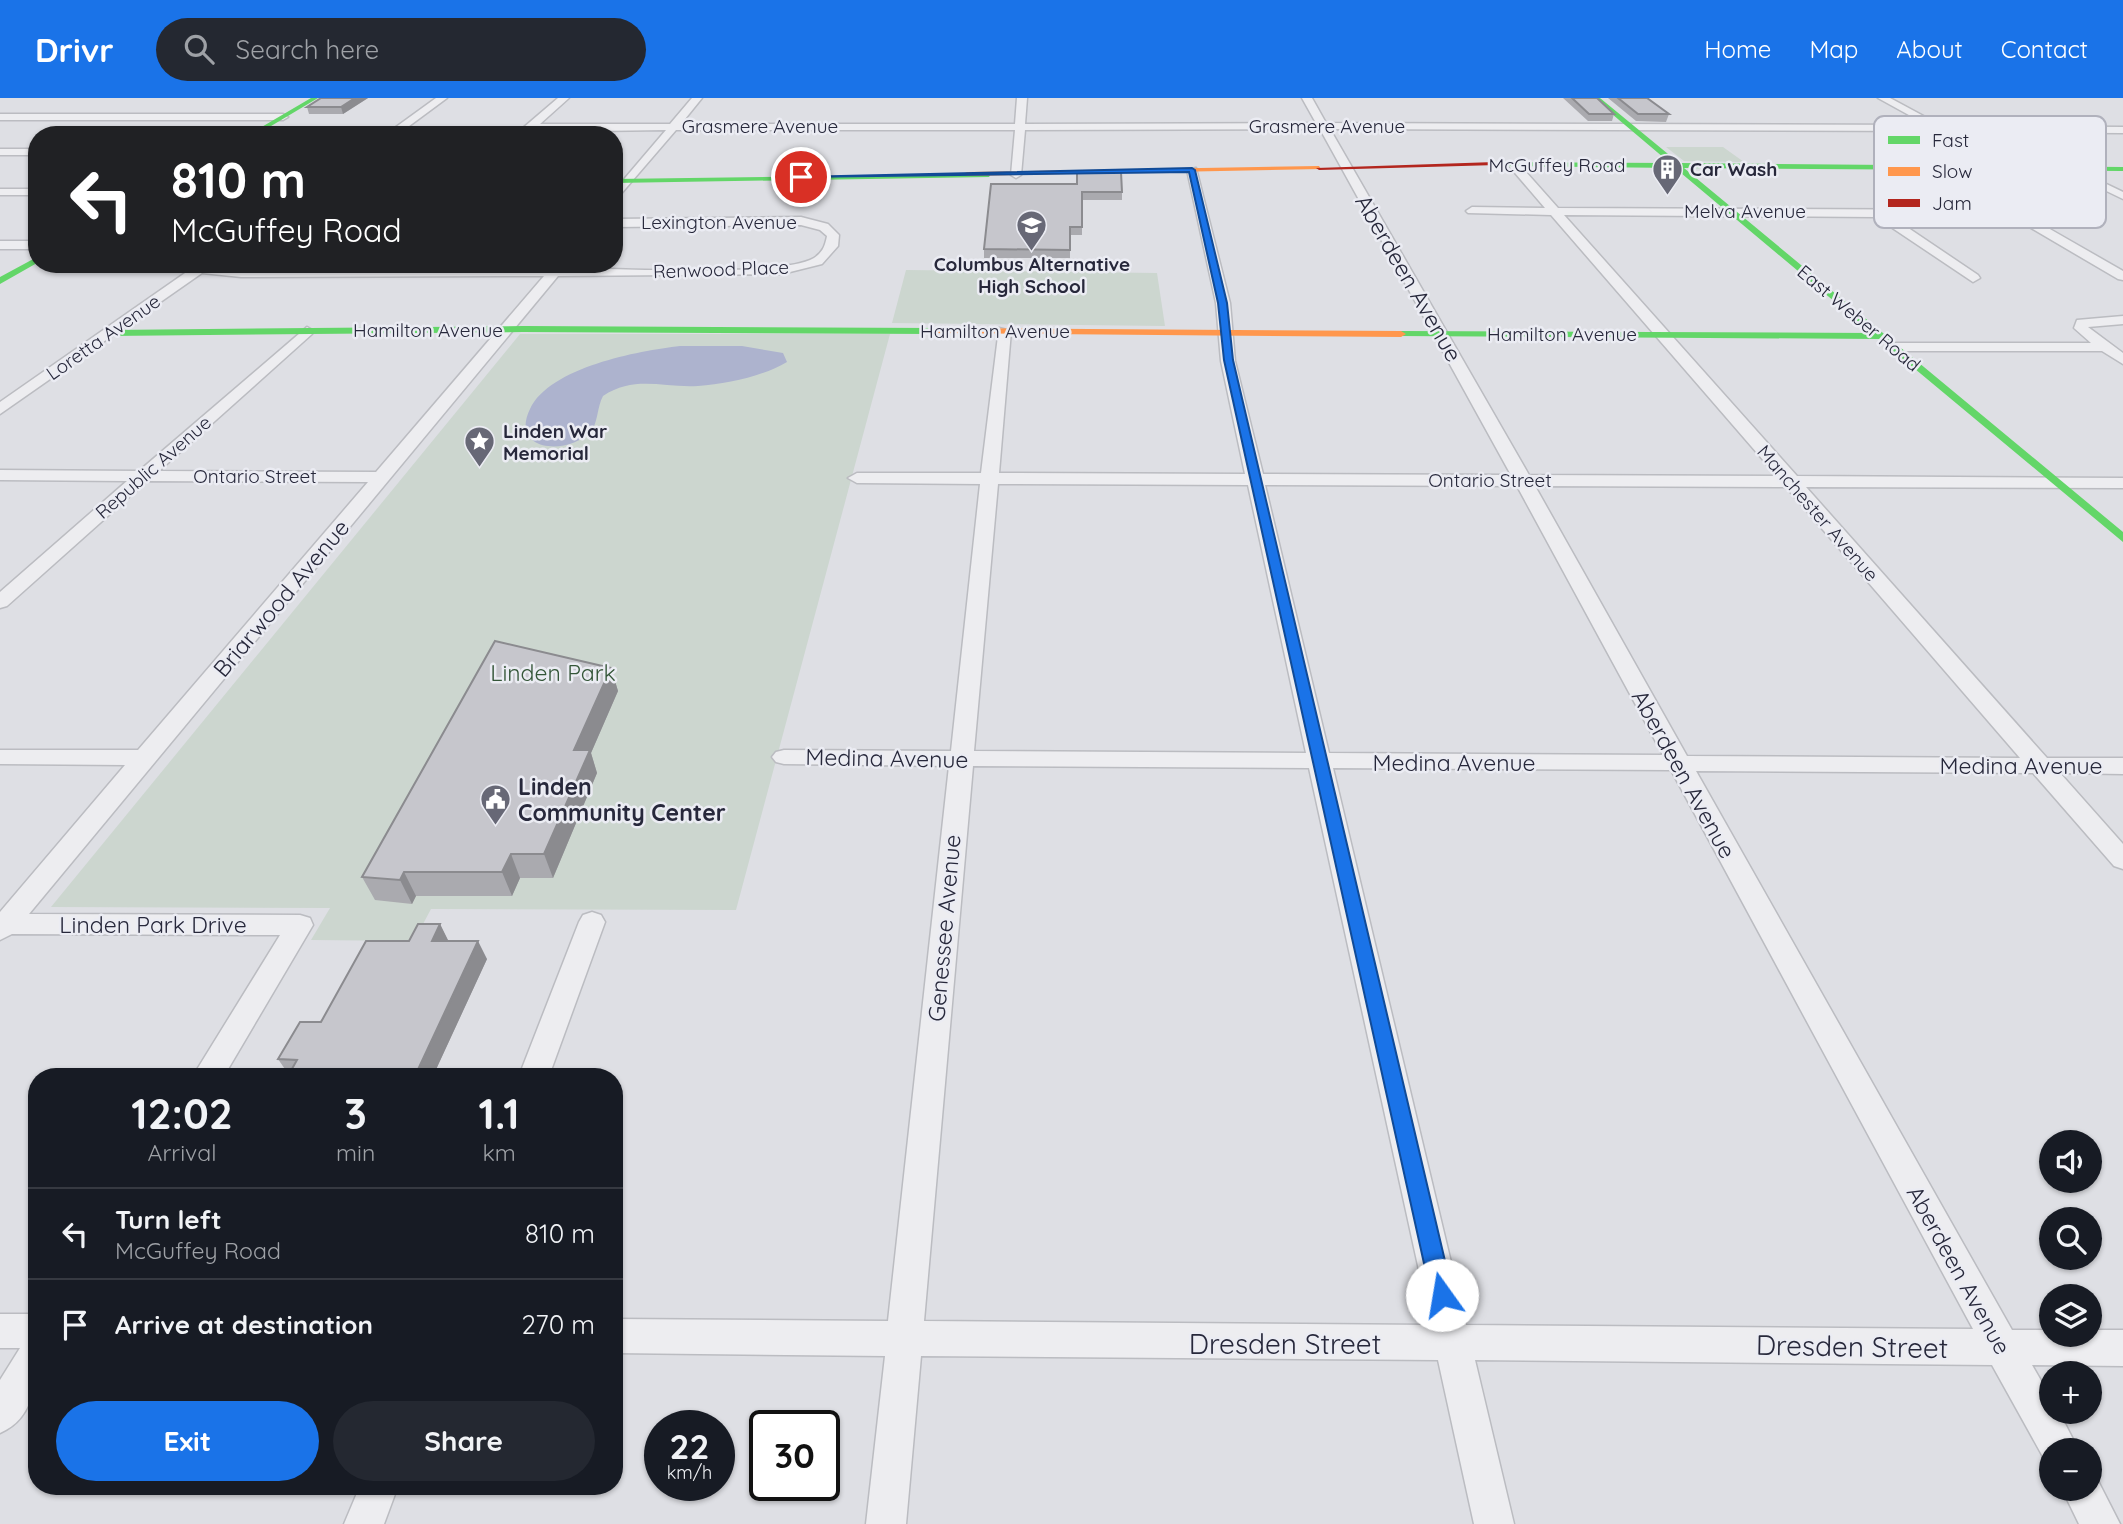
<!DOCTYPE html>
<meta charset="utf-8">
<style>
body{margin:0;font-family:Quicksand,sans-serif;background:#242831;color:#f1f3f6;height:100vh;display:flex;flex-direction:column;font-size:26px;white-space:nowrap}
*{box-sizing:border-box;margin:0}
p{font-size:23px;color:#9ea1a6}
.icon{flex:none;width:38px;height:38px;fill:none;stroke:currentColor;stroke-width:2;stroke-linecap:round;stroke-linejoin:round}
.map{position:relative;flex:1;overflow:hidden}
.side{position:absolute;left:28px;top:970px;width:595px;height:427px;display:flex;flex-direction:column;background:#171b24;border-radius:28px;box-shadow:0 2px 5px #0004}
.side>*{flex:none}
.banner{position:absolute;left:28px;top:28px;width:595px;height:147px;border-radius:28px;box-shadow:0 2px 5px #0004;background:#202124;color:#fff;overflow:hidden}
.tools{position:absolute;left:2039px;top:1032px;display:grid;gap:14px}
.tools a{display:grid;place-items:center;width:63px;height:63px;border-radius:50%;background:#171b24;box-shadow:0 2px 5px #0004;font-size:35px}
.speed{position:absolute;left:644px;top:1312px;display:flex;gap:14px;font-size:35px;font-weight:700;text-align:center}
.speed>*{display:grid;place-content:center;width:91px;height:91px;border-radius:50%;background:#171b24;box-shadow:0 2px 5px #0004;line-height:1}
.speed small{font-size:18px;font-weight:400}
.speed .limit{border:4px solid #111;border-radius:10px;background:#fff;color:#111}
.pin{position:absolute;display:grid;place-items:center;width:60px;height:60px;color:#fff;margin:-30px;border:4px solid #fff;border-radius:50%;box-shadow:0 2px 7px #0007}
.me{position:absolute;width:77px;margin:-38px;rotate:347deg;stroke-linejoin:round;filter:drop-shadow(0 0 5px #0008)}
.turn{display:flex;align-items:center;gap:24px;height:147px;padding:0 28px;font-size:32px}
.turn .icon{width:91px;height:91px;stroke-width:2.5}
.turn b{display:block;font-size:49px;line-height:60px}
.eta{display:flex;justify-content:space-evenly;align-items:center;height:119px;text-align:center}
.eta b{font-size:42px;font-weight:800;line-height:49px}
.cta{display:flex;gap:14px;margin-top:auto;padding:14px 28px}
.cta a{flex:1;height:80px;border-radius:42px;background:#1a73e8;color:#fff;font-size:28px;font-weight:800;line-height:80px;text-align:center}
.cta a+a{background:#242831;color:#f1f3f6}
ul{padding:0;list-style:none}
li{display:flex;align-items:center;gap:21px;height:91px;padding:0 28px;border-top:2px solid #363941}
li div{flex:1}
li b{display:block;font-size:26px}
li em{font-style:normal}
header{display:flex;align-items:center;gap:42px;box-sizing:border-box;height:98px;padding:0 35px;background:#1a73e8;color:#fff}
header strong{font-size:33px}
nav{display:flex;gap:38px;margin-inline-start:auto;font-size:24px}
.search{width:490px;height:63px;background:#242831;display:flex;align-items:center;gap:18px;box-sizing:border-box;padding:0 24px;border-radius:38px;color:#9ea1a6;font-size:26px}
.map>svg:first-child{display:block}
.green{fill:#ccd6cf}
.water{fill:#adb3ce}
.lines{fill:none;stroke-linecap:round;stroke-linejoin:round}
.street-casing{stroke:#bbbcc1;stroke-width:3}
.street{fill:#ededf0;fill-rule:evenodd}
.fast{fill:#63d668;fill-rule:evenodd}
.slow{fill:#ff974d;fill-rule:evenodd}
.jam{fill:#b3261e;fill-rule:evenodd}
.wall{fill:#aaaaaf}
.shaded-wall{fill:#8b8b8f}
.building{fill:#c6c6cc;stroke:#8b8b8f;stroke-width:2}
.route{fill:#1a73e8;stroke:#114b97;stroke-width:2}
.labels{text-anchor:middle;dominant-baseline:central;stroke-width:5;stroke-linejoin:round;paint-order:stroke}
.far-street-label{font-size:19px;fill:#27283b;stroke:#ebecf3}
.far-poi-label{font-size:19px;font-weight:bold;fill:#27283b;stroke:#ebecf3;text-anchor:start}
.street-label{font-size:23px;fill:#27283b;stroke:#ebecf3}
.park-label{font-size:23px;fill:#345638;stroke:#ebecf3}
.poi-label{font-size:23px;font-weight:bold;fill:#27283b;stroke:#ebecf3;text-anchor:start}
.near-street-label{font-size:28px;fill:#27283b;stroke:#ebecf3}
.key{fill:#ebecf3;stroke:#b0b1bc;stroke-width:2}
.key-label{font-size:19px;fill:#27283b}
</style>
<header>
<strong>Drivr</strong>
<div class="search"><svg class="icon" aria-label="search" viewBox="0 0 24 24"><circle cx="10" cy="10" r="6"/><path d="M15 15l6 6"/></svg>Search here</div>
<nav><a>Home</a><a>Map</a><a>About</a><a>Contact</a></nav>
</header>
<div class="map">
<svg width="2123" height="1426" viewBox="0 0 2123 1426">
<rect width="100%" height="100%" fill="#dedfe4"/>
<path class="green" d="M 1666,49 L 1723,49 L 1744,64 L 1684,63 Z
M 906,172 L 1157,175 L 1165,228 L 892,225 Z
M 520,236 L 890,236 L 736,812 L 431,811 L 414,843 L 311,842 L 330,810 L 51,809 Z"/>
<path class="water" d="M 680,248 L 742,248 L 783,255 L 787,264 C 761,279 727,286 698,288 C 662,290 635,277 603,298 C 597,309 598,325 591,333 C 569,358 509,354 530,311 C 550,269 638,253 680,248 Z"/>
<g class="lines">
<defs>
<path id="street" d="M 436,0 L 447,0 L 397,37 L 385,37 Z
M 558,0 L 569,0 L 540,26 L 670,26 L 692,0 L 702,0 L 681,26 L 1015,26 L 1017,0 L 1027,0 L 1025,26 L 1316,25 L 1302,0 L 1312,0 L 1326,25 L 1927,27 L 1878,0 L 1890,0 L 1942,28 L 2123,29 L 2123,35 L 1953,34 L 2017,68 L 2017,72 L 2013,73 L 1938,33 L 1330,31 L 1529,377 L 1777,378 L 1551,117 L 1468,115 L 1466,113 L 1472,109 L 1545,110 L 1509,68 L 1509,64 L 1517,64 L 1558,110 L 2002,112 L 1934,72 L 1934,68 L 1938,67 L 2123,173 L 2123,182 L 2118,181 L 2014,120 L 1892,119 L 1978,177 L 1980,180 L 1973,184 L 1876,119 L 1564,117 L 1797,378 L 2123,380 L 2123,390 L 1806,389 L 2047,660 L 2123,660 L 2123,676 L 2060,675 L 2123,746 L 2123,771 L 2114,768 L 2033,675 L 1696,673 L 2012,1232 L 2051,1232 L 2051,1237 L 2090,1237 L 2090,1232 L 2123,1232 L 2123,1268 L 2032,1267 L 2051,1300 L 2051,1314 L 2059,1314 L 2079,1353 L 2051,1353 L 2051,1368 L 2047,1366 L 1992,1267 L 1475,1262 L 1514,1426 L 1474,1426 L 1438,1262 L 921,1258 L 906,1426 L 866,1426 L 885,1258 L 614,1255 L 614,1221 L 888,1223 L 949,668 L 784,666 L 776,664 L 772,659 L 776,654 L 784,652 L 951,653 L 980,386 L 857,385 L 848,380 L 857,375 L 981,375 L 999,230 L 1011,233 L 999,375 L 1245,376 L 1221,263 L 1216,205 L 1187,72 L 1196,70 L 1230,205 L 1235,263 L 1263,376 L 1511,377 L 1320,31 L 1025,32 L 1021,77 L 1016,80 L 1011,77 L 1015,32 L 676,32 L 614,104 L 614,93 L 666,32 L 523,34 L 523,30 ZM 998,386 L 1248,387 L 1306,655 L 974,653 ZM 1265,387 L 1517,388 L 1663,657 L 1329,655 ZM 1535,388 L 1786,389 L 2020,660 L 1687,658 ZM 973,668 L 1309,670 L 1431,1227 L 924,1223 ZM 1333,670 L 1671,672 L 1973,1231 L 1466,1227 Z
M 0,16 L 283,16 L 288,19 L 283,22 L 0,22 Z
M 0,51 L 37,51 L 37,57 L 0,57 Z
M 2069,68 L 2123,94 L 2123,101 L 2065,73 L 2064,71 Z
M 0,91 L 37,91 L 37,97 L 0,97 Z
M 801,119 L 828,126 L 839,137 L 838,148 L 822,166 L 782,176 L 558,178 L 29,816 L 300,817 L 310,820 L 313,827 L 224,978 L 193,978 L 280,837 L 12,836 L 0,842 L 0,814 L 125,667 L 0,666 L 0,652 L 138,652 L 368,384 L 147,383 L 7,508 L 0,510 L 0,494 L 127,383 L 0,382 L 0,372 L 139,373 L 307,229 L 314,233 L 312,236 L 159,373 L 376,374 L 544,178 L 241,179 L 202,175 L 0,316 L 0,304 L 198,166 L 241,171 L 550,170 L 554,166 L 567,166 L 564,170 C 612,170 779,180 814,160 C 823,154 825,148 827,138 L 820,132 L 801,127 L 614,129 L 614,121 Z
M 0,143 L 37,143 L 37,151 L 0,151 Z
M 2123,218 L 2123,226 L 2088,229 L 2123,255 L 2123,266 L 2102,253 L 1894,253 L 1887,249 L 1894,245 L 2091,245 L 2074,230 L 2077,222 Z
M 592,814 L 601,817 L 605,824 L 549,978 L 519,978 L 579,824 L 583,817 Z
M 0,1216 L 37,1216 C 37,1256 45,1316 0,1335 L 0,1282 L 20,1250 L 0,1250 Z
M 2090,1375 L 2095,1377 L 2120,1426 L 2079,1426 L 2062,1391 L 2090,1391 Z
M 360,1388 L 398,1388 L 384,1426 L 344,1426 Z"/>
</defs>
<use href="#street" class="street-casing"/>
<use href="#street" class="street"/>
<path class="fast" d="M 311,0 L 318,0 L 256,37 L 248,37 Z
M 1593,0 L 1600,0 L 1679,65 L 2123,69 L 2123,73 L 1684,70 L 2123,434 L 2123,444 L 1879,241 L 1398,238 L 1398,234 L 1401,233 L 1872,235 L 1675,70 L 1495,68 L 1492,66 L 1495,64 L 1670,65 Z
M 991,76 L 989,79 L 614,85 L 614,81 Z
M 37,159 L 37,165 L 0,186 L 0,179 Z
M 523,228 L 934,230 L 939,233 L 934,236 L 523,234 L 110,238 L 105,235 L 110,232 Z"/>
<path class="slow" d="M 1319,68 L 1321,71 L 967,78 L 963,76 L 967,74 Z
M 934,230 L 1401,233 L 1406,236 L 1401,239 L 931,235 L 929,233 Z"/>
<path class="jam" d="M 1495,64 L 1497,67 L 1319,72 L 1316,70 Z"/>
</g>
<path class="wall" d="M 321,0 L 368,0 L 343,16 L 309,16 L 307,9 Z
M 1563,0 L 1597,0 L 1614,16 L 1612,23 L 1588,23 Z
M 1608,0 L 1647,0 L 1669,16 L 1666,24 L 1636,23 Z
M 1077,86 L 1122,94 L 1122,102 L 1082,102 L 1082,137 L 1070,137 L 1070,160 L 984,160 L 984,151 Z
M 611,570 L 618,593 L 591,655 L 597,675 L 553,780 L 520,780 L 512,798 L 416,798 L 412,806 L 375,802 L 362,779 Z
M 440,826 L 448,843 L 487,861 L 433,978 L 288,978 L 289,977 L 278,961 L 409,843 Z"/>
<path class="shaded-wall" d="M 355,0 L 368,0 L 343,16 L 341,9 Z
M 611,570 L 618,593 L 591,655 L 597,675 L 553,780 L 544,756 L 574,652 Z
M 511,756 L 520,780 L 512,798 L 502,774 Z
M 404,774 L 416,798 L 412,806 L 400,782 Z
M 440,826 L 449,844 L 432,843 Z
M 478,843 L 487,861 L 433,978 L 415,978 Z"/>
<path class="building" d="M 321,0 L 355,0 L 341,9 L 307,9 Z
M 1572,0 L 1597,0 L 1614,16 L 1589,16 Z
M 1618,0 L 1647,0 L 1669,16 L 1638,16 Z
M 1077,74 L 1121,74 L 1122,94 L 1082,94 L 1082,129 L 1070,129 L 1070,152 L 984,151 L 991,86 L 1077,86 Z
M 495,543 L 611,570 L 574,652 L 590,652 L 544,756 L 511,756 L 502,774 L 404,774 L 400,782 L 362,779 Z
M 418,826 L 440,826 L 432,843 L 478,843 L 415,978 L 288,978 L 297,962 L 278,961 L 300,924 L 321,924 L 366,843 L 409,843 Z"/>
<path class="route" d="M 1192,70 L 1195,72 L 1227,205 L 1233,262 L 1453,1197 L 1450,1204 L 1442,1208 L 1434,1204 L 1431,1197 L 1224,262 L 1218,205 L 1189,74 L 797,79 Z"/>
<defs>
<symbol id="building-pin" viewBox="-11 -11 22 30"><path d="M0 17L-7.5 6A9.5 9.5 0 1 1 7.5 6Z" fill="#676876" stroke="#ebecf3"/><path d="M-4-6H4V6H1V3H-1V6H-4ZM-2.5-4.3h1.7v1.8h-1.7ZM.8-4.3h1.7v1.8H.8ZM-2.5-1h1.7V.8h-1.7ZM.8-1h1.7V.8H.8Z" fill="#fff"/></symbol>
<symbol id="school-pin" viewBox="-11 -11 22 30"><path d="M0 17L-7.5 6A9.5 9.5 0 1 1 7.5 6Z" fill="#676876" stroke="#ebecf3"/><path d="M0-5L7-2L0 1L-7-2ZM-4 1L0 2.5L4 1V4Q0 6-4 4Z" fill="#fff"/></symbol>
<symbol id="sight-pin" viewBox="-11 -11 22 30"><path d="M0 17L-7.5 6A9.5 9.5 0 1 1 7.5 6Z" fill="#676876" stroke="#ebecf3"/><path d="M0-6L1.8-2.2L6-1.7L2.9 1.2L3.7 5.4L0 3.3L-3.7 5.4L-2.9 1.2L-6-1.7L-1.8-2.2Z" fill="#fff"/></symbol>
<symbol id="civic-pin" viewBox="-11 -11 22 30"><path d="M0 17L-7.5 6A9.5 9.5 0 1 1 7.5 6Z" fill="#676876" stroke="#ebecf3"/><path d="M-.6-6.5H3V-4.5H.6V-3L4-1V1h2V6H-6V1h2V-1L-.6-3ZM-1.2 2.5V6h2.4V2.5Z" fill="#fff"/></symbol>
</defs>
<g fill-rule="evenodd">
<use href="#building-pin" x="1650" y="54" width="35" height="47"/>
<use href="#school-pin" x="1014" y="110" width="35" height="47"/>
<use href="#sight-pin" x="462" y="326" width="35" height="47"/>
<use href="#civic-pin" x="478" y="684" width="35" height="47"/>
</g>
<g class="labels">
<g class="far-street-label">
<text x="760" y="28">Grasmere Avenue</text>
<text x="1327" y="28">Grasmere Avenue</text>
<text x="1557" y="67">McGuffey Road</text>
<text x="1745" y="113">Melva Avenue</text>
<text x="719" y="124">Lexington Avenue</text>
<text transform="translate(721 171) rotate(-2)">Renwood Place</text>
<text transform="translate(1859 220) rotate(40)">East Weber Road</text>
<text x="428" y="232">Hamilton Avenue</text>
<text x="995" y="233">Hamilton Avenue</text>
<text x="1562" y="236">Hamilton Avenue</text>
<text transform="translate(103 239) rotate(-35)">Loretta Avenue</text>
<text transform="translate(153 369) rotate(-41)">Republic Avenue</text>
<text x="255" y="378">Ontario Street</text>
<text x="1490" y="382">Ontario Street</text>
<text transform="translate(1818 415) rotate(49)">Manchester Avenue</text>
</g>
<g class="far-poi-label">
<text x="1690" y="71">Car Wash</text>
<text x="1032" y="166" text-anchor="middle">Columbus Alternative<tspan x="1032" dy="22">High School</tspan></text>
<text x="503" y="333">Linden War<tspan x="503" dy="22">Memorial</tspan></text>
</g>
<g class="street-label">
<text transform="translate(1409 180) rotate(60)">Aberdeen Avenue</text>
<text transform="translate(281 500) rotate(-50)">Briarwood Avenue</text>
<text transform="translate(887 660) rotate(1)">Medina Avenue</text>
<text x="1454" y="664">Medina Avenue</text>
<text x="2021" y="667">Medina Avenue</text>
<text transform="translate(1684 676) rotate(61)">Aberdeen Avenue</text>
<text x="153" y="826">Linden Park Drive</text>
<text transform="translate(944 830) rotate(-85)">Genessee Avenue</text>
<text transform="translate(1959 1172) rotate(61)">Aberdeen Avenue</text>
</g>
<g class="park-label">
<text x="553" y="574">Linden Park</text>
</g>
<g class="poi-label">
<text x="518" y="688">Linden<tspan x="518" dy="26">Community Center</tspan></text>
</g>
<g class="near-street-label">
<text x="1285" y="1245">Dresden Street</text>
<text transform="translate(1852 1248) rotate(1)">Dresden Street</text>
</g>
</g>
<rect x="1874" y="18" width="232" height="112" rx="10" class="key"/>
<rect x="1888" y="38" width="32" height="8" fill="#63d668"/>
<rect x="1888" y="69" width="32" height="9" fill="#ff974d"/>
<rect x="1888" y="101" width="32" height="8" fill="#b3261e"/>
<g class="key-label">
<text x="1932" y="49">Fast</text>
<text x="1932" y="80">Slow</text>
<text x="1932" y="112">Jam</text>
</g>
</svg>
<div class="tools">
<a><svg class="icon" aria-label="sound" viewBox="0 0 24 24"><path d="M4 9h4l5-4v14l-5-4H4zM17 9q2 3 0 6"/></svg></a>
<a><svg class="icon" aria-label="search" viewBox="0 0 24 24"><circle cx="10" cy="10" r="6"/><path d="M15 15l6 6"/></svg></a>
<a><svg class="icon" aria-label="layers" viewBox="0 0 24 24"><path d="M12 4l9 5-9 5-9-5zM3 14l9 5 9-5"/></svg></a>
<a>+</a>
<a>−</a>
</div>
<div class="speed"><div>22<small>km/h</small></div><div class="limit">30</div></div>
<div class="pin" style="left:801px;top:79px;background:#d93025"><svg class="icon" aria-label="arrive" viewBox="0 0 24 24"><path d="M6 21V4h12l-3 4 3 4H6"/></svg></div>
<svg class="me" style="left:1442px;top:1197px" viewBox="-20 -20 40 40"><circle r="19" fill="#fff"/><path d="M0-13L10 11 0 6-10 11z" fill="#1a73e8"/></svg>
<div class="banner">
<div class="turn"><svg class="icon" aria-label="left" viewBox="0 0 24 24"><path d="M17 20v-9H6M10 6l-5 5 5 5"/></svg><div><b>810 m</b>McGuffey Road</div></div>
</div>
<section class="side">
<div class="eta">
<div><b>12:02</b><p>Arrival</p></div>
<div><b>3</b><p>min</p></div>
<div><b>1.1</b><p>km</p></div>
</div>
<ul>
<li><svg class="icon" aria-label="left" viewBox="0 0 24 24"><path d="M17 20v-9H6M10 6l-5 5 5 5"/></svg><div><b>Turn left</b><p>McGuffey Road</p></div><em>810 m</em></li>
<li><svg class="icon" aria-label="arrive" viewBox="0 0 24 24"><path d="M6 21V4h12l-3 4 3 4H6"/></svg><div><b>Arrive at destination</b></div><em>270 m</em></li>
</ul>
<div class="cta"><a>Exit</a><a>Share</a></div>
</section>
</div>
